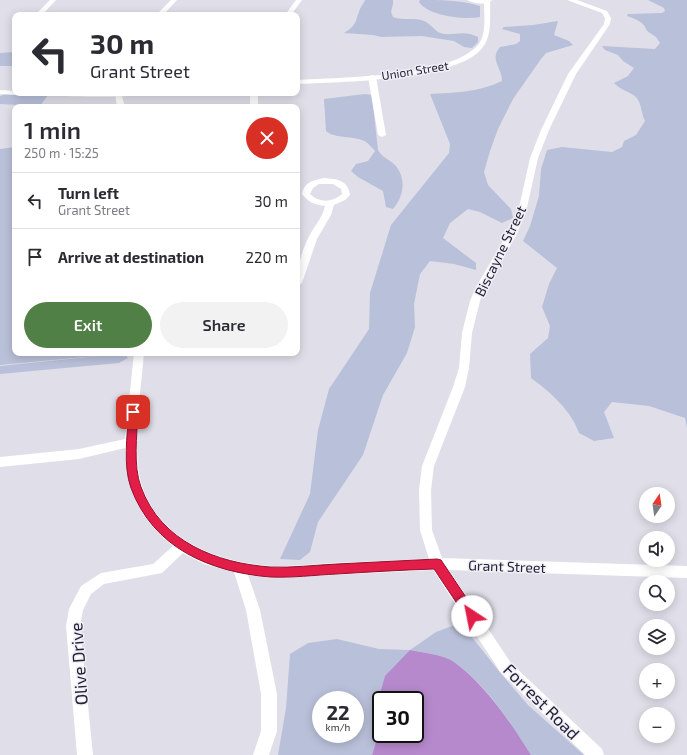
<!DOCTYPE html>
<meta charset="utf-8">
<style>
body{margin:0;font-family:"Exo 2",sans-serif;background:#f2f2f3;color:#2b2b33;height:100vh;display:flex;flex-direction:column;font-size:15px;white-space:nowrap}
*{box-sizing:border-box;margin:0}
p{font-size:13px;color:#7c7c81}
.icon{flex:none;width:22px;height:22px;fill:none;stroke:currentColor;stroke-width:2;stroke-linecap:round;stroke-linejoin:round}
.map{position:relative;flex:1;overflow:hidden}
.details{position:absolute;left:12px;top:104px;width:288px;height:252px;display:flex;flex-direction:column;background:#fff;border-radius:8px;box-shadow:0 2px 10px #0003}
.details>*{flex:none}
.top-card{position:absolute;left:12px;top:12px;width:288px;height:84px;border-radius:8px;box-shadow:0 2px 10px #0003;background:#fff;color:#2b2b33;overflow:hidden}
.needle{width:26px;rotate:13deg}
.controls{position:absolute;left:639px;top:487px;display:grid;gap:8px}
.controls a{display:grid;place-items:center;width:36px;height:36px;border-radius:50%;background:#fff;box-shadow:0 2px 10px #0003;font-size:20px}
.speed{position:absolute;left:312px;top:691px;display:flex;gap:8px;font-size:20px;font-weight:700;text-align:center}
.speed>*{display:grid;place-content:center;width:52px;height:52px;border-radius:50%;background:#fff;box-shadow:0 2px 10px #0003;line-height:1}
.speed small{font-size:10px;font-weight:400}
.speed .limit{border:2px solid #111;border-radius:6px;background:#fff;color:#111}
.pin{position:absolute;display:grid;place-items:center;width:34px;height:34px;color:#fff;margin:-17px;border-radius:8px;box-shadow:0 2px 6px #0006}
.me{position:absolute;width:44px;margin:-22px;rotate:326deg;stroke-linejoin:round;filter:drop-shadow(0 0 3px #0008)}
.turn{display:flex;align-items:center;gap:14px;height:84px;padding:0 12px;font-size:18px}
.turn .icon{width:52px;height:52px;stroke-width:2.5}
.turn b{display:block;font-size:28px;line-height:34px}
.round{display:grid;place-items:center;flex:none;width:42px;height:42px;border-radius:21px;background:#f2f2f3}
.headline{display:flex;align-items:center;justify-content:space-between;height:68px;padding:0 12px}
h1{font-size:24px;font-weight:600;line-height:30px}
.primary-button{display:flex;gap:8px;margin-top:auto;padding:8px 12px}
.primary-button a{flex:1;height:46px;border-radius:24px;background:#508046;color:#fff;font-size:16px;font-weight:600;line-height:46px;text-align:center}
.primary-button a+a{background:#f2f2f3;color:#2b2b33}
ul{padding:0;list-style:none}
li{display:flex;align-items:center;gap:12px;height:56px;padding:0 12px;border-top:1px solid #e1e1e2}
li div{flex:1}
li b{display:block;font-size:15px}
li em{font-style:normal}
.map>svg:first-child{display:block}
.green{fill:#b9c0d9;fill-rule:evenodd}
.water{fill:#b689cc;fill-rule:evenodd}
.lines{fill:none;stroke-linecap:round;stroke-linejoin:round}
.minor{fill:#fff;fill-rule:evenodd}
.tertiary{fill:#fff;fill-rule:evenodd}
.route{fill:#e11d48;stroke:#92132f}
.labels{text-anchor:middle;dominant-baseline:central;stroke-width:3;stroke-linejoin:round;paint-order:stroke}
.far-street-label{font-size:12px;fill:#272138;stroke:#efeff6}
.street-label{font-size:14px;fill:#272138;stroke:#efeff6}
.near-street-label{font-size:17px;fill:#272138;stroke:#efeff6}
</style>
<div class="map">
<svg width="687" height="755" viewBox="0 0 687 755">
<rect width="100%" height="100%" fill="#e0dfe9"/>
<path class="green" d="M 365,0 L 393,0 L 393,4 L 391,12 L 393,17 C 403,21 415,17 424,21 C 432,24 435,33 444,34 C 458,35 464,30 478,37 L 478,42 L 472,48 L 464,47 L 454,41 L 422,36 L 381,37 L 373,35 L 344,33 C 357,25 355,22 360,9 C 361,6 364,3 365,0 Z
M 420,0 C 439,0 461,0 480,6 L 480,17 C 464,20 428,16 419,2 Z
M 648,0 L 687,0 L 687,428 L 685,418 L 649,406 L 612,402 L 604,412 L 614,438 L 594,441 L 579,433 C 571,410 550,392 531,378 L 530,354 L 548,338 L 550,326 L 542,307 L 549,284 L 557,268 L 523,241 L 530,226 L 539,196 L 541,169 L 547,150 L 562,147 L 612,152 L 622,147 L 624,141 L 636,135 L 645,121 C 641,113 642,104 636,97 C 629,91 620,90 614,83 L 628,76 L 634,68 L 623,61 L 618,55 L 605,50 L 602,46 L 655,49 L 660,43 L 656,37 L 647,31 C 644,22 636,19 627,16 L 628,14 L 662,13 L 665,11 L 664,8 Z
M 558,21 L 554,35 L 569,41 L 573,45 L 546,53 L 541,59 L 513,99 L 498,129 L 490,151 L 484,172 L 488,185 L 511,209 L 513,218 L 502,223 L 480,212 L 468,209 L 450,223 L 443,238 L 476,263 L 476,270 L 454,264 L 430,261 L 420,274 L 414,304 L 415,327 L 407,353 L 383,395 L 363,455 L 318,522 L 310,552 L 300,560 L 280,559 L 310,494 L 318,430 L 329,389 L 369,329 L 370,293 L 391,225 L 449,153 L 450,144 L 430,94 C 455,93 479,92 502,81 C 502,67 489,60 500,47 L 516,44 L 520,41 L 520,34 L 502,29 L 504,27 L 533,25 Z
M 15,52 L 15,66 L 0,66 L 0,53 Z
M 6,94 L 48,95 L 40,106 L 0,104 L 0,96 Z
M 365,94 L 372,95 L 378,150 C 382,157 388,159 394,164 C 407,177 404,197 393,209 L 386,207 L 383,191 L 358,177 L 351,171 L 356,164 L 368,161 L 375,151 C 372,148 369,144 366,142 C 354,135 334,139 326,131 L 324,99 Z
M 15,147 L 15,353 L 124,353 L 128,358 L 119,363 L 0,374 L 0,366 L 118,354 L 0,365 L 0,149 Z
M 452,626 L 467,631 L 498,670 L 528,705 L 584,755 L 531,755 C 511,723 486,684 454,662 C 443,654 423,653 410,650 L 378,701 L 380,729 L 372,755 L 278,755 L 286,708 L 290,654 L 308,643 L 337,639 L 379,649 L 410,650 L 436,632 ZM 321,700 L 355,700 L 355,734 L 321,734 Z"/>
<path class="water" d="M 410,650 C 423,653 443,654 454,662 C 485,684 511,723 531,755 L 372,755 L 380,729 L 378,701 L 385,676 ZM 381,700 L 415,700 L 415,734 L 381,734 Z"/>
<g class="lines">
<path class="minor" d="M 50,0 L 56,0 L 42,15 L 35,15 Z
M 171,0 L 177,0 L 163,15 L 156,15 Z
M 296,0 L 302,0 L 291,15 L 285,15 Z
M 467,0 L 485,0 L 490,2 C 485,5 472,3 467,0 Z
M 567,0 L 577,0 L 607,11 L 611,18 L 610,24 L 576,74 L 549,130 L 538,158 L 526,212 L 516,236 L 486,287 L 480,301 L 472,333 L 469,368 L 465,387 L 434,466 L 431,490 L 432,530 L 442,558 L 687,566 L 687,578 L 449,570 L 511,663 L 602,749 L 604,755 L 585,755 L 501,673 L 433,570 L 272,578 L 248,575 L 260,610 L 277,694 L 277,731 L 269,755 L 253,755 L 261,731 L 261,694 L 246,610 L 234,572 L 204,564 L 183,553 L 162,573 L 104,584 L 91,594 L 83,610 L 80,626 L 93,755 L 77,755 L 66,626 L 69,609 L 81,586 L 101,573 L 153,564 L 173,546 C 139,519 127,491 125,448 L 79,459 L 0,467 L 0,457 L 79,449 L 125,439 L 134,353 L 144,353 C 141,391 131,450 142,486 C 160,541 218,562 271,566 C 291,567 314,564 334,563 C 366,562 397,560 429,559 L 420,530 L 419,490 L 422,466 L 453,387 L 459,368 L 462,333 L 470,301 L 476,287 L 506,236 L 518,212 L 530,158 L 541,130 L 568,74 L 604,24 L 605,18 L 602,13 Z
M 372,75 L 376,77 L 386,135 L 382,137 L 378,135 L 368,77 Z
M 115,93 L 121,93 L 125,107 L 117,107 Z
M 250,93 L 258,93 L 258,107 L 250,107 Z
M 324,178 C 337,179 348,180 350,195 L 345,200 L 334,205 L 331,215 L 317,239 L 302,283 L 297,286 C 297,267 302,248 312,231 C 317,223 323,216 325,206 C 315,205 308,202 302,194 C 304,182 314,180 324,178 ZM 319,184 L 333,184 L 341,189 L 342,194 C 332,203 319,203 310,194 L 313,188 Z"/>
<path class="tertiary" d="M 486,0 L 492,0 L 490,2 C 490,17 492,35 483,47 C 459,81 338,82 297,84 L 297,80 C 340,77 447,78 477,46 C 487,36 484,15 484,2 Z
M 0,90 L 15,91 L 15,93 L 19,93 L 15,95 L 0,94 Z
M 19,93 L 143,93 C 134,100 40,95 23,95 Z"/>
</g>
<path class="route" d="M 133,409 L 138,412 C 137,435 133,466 141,487 C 161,542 217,563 270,567 C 292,568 315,565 337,564 C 370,562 404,561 437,559 L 441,560 L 476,612 L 478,616 L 476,620 L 472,621 L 468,620 L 434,569 C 402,570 369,572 337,574 C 315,575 292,578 270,577 C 210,572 153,548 131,488 C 123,466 127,435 129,412 Z"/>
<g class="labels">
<g class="far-street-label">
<text transform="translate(415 70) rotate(-9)">Union Street</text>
</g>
<g class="street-label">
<text transform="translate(500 251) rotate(-64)">Biscayne Street</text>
<text transform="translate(507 566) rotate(2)">Grant Street</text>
</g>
<g class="near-street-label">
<text transform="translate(78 664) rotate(-94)">Olive Drive</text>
<text transform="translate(542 701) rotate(45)">Forrest Road</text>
</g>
</g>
</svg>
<div class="controls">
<a><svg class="needle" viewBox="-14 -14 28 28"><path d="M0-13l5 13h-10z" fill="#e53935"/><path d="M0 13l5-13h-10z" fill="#7c7c81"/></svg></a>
<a><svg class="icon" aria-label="sound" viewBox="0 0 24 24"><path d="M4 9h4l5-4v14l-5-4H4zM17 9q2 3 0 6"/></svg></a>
<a><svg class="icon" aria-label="search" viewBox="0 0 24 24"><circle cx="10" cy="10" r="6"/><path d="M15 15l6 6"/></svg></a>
<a><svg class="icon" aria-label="layers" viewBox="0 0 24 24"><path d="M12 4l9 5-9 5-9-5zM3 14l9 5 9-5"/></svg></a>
<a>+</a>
<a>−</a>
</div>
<div class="speed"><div>22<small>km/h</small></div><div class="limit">30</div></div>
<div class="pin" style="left:133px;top:412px;background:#d93025"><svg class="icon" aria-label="arrive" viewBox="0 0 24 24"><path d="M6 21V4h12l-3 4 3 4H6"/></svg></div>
<svg class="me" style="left:472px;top:616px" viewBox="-20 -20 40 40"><circle r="19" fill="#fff"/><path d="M0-13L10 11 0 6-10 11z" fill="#e11d48"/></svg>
<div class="top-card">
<div class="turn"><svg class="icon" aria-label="left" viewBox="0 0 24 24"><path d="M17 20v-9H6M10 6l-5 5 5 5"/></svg><div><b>30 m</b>Grant Street</div></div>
</div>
<section class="details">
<div class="headline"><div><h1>1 min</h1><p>250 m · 15:25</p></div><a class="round" style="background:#d93025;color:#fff"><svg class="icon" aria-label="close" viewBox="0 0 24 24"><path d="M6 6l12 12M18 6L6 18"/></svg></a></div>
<ul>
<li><svg class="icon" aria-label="left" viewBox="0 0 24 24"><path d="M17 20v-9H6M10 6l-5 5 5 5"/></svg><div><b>Turn left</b><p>Grant Street</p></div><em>30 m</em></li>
<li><svg class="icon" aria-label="arrive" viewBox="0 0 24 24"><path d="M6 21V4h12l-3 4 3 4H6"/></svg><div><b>Arrive at destination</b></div><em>220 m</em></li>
</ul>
<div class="primary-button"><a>Exit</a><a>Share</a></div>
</section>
</div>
